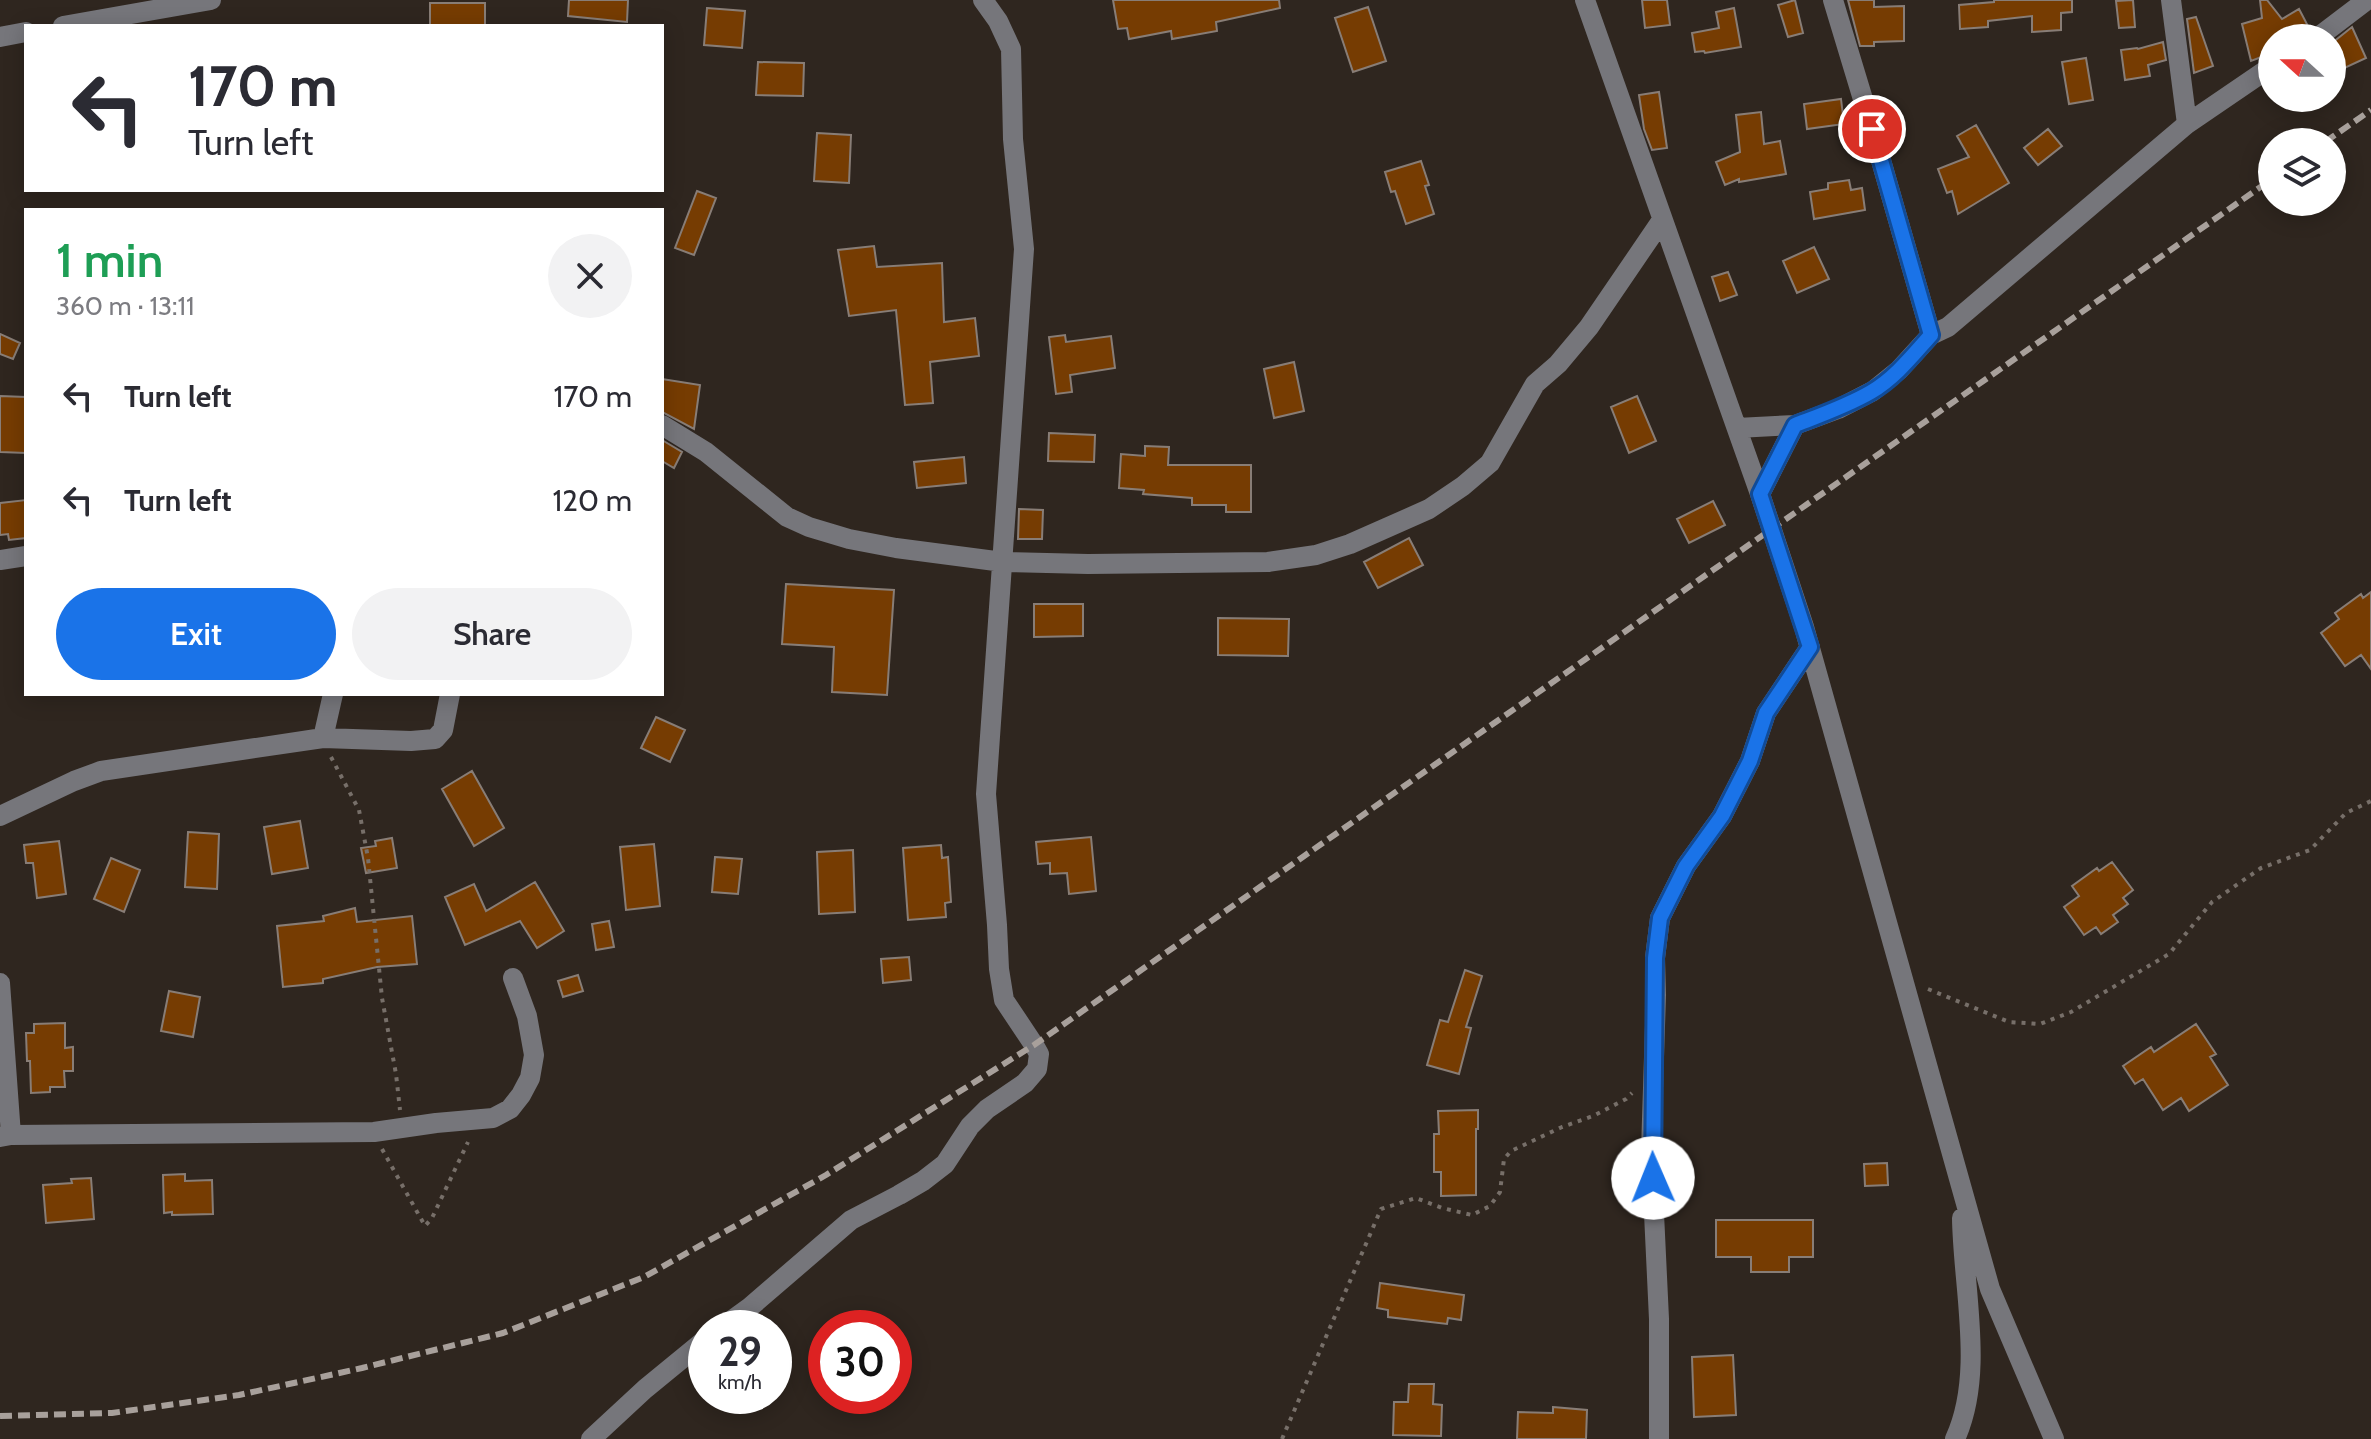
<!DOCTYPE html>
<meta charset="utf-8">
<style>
body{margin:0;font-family:Cabin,sans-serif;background:#f2f2f3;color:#2b2b33;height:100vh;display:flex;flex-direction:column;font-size:30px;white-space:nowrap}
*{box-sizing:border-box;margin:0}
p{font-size:26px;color:#7c7c81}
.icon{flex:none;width:44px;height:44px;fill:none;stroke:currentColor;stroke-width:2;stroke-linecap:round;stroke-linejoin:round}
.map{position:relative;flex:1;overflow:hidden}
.drawer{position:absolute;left:24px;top:208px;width:640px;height:488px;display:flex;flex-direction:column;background:#fff;border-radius:0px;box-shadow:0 4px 20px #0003}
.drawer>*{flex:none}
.guide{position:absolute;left:24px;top:24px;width:640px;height:168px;border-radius:0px;box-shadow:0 4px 20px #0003;background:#fff;color:#2b2b33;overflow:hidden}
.needle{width:52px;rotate:291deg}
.controls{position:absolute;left:2258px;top:24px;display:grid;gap:16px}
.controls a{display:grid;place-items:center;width:88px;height:88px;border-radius:50%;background:#fff;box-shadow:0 4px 20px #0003;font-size:40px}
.speed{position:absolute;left:688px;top:1310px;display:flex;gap:16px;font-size:40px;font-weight:700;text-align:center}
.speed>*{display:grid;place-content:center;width:104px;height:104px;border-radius:50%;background:#fff;box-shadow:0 4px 20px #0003;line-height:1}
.speed small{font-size:20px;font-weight:400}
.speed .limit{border:12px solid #d22;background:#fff;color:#111}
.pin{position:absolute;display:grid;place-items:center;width:68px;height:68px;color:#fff;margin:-34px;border:4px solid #fff;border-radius:50%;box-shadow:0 2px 8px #0007}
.me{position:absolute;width:88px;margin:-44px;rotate:359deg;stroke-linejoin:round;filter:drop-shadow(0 0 6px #0008)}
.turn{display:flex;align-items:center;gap:28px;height:168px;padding:0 32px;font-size:36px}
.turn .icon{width:104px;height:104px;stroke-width:2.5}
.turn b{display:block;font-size:56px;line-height:68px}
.round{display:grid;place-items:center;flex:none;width:84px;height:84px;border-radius:42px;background:#f2f2f3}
.head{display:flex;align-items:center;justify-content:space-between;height:136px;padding:0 32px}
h1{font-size:48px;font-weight:600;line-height:60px;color:#1e9e55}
.button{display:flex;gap:16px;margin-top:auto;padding:16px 32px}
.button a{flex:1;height:92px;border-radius:48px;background:#1a73e8;color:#fff;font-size:32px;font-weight:600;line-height:92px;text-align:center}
.button a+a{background:#f2f2f3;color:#2b2b33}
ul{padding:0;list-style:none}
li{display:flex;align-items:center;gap:24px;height:104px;padding:0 32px}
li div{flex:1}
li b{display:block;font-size:30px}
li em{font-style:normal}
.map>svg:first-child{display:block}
.building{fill:#763c02;stroke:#887d76;stroke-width:2}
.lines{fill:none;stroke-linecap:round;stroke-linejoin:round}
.path{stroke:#776f69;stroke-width:4;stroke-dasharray:4 6;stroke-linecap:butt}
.minor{stroke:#76767b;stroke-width:20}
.rail{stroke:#a8a09b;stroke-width:6;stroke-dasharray:12 6;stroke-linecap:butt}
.route-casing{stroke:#114b97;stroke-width:20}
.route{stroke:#1a73e8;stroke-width:14}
</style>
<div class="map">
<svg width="2371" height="1439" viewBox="0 0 2371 1439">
<rect width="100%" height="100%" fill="#2f261f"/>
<path class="building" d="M 569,0 L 628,0 L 627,22 L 568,16 Z
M 1113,0 L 1279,0 L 1280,8 L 1216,22 L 1217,31 L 1172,39 L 1171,31 L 1129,39 L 1127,28 L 1118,29 Z
M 1642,0 L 1667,0 L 1670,25 L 1645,28 Z
M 1795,0 L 1803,33 L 1788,37 L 1778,5 Z
M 1848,0 L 1874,0 L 1874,7 L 1904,6 L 1904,41 L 1874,42 L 1874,46 L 1860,46 Z
M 1994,0 L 2072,0 L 2072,12 L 2061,13 L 2061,30 L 2032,32 L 2032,16 L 1988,21 L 1988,27 L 1960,29 L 1959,5 L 1994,2 Z
M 2133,0 L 2135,27 L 2119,28 L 2116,1 Z
M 2260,0 L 2267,0 L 2282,19 L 2299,9 L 2309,28 L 2304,38 L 2272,38 L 2272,53 L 2251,61 L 2242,24 L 2262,18 Z
M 430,3 L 485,3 L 485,26 L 430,26 Z
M 1368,7 L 1386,61 L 1353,72 L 1335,18 Z
M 707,8 L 745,11 L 742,48 L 704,45 Z
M 1734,8 L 1741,47 L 1705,53 L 1704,51 L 1695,52 L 1692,33 L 1719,28 L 1716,12 Z
M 2196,17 L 2213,66 L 2194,73 L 2187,19 Z
M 2352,27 L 2366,58 L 2338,71 L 2332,58 L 2332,43 Z
M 2163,42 L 2166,60 L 2148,65 L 2150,76 L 2125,80 L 2121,50 L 2137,48 L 2138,49 Z
M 2086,58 L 2093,100 L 2069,104 L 2062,62 Z
M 758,62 L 804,63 L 803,96 L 756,95 Z
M 1659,92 L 1667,148 L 1652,150 L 1644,129 L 1639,95 Z
M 1841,99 L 1844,124 L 1807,129 L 1804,104 Z
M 1761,112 L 1764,144 L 1780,141 L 1786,174 L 1739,182 L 1739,179 L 1725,185 L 1716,162 L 1740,152 L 1736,115 Z
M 1976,125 L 2009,183 L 1958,214 L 1952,191 L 1947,193 L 1938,169 L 1969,157 L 1957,136 Z
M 2048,129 L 2062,146 L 2038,165 L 2024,148 Z
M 817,133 L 851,135 L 849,183 L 814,181 Z
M 1421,161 L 1429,185 L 1425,186 L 1434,214 L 1406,224 L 1395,191 L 1391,192 L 1385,172 Z
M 1849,180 L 1851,190 L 1862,188 L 1865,210 L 1814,219 L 1810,192 L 1828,189 L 1828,183 Z
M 697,191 L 716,198 L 694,255 L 675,248 Z
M 874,246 L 877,267 L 942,263 L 944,322 L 975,318 L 979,356 L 930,362 L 933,403 L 905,405 L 896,310 L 849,316 L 838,250 Z
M 1814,247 L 1829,279 L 1797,293 L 1783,261 Z
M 1728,272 L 1737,295 L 1720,301 L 1712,277 Z
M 0,334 L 20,343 L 13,359 L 0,354 Z
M 1065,335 L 1066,342 L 1111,336 L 1115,368 L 1070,375 L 1072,392 L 1056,394 L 1049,337 Z
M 1294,362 L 1304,411 L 1274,418 L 1264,369 Z
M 662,379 L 700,385 L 694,429 L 662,412 Z
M 0,396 L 26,397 L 26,453 L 0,452 Z
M 1637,396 L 1656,441 L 1629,453 L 1611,407 Z
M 1049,433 L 1095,435 L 1094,462 L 1048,461 Z
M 662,440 L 682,452 L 674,468 L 662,461 Z
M 1145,446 L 1169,447 L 1168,465 L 1251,465 L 1251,512 L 1226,512 L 1226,505 L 1192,505 L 1192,498 L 1143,494 L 1144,490 L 1119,488 L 1121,454 L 1145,456 Z
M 964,457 L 966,483 L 917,488 L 914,462 Z
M 26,500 L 26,538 L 9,540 L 8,534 L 0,535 L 0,503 Z
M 1713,501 L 1725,525 L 1689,543 L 1677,519 Z
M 1019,509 L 1043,510 L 1042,539 L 1018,539 Z
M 1409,538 L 1423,565 L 1378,588 L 1364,562 Z
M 786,584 L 894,590 L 887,695 L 832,692 L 834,647 L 782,644 Z
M 2371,592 L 2371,669 L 2361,655 L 2345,666 L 2321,633 L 2339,619 L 2335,613 L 2361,594 L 2363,598 Z
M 1034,604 L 1083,604 L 1083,636 L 1034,637 Z
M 1218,618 L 1289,619 L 1288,656 L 1218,655 Z
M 656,717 L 685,730 L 670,762 L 641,748 Z
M 472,771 L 504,828 L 474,846 L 442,789 Z
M 300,821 L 308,868 L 272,874 L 264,827 Z
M 188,832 L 219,834 L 217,889 L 185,887 Z
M 1091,837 L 1096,891 L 1069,894 L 1067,873 L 1050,874 L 1050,863 L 1038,864 L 1036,842 Z
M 392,838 L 397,868 L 366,873 L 361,848 L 376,846 L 375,841 Z
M 59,841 L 66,894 L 37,898 L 33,863 L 26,863 L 24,845 Z
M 654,844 L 660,906 L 626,910 L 620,847 Z
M 941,845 L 942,858 L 948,857 L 951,902 L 945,903 L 946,917 L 908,920 L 903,848 Z
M 853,850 L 855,912 L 819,914 L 817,852 Z
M 715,857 L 742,859 L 738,894 L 712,892 Z
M 111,858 L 140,870 L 124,912 L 94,899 Z
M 2112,862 L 2133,890 L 2123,898 L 2128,904 L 2113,915 L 2118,922 L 2101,934 L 2096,927 L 2084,935 L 2064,907 L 2079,896 L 2072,886 L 2097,868 L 2099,871 Z
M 535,882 L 564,931 L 537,948 L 520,921 L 465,945 L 445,897 L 474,884 L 486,911 Z
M 355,908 L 357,922 L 412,916 L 417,964 L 377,967 L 323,979 L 323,983 L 283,987 L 277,926 L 324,921 L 323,916 Z
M 609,921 L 614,947 L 596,950 L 592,924 Z
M 909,957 L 911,980 L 883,983 L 881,959 Z
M 1465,970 L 1482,976 L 1466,1027 L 1471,1028 L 1459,1074 L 1427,1065 L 1440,1020 L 1448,1022 Z
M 578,975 L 583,991 L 563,997 L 558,981 Z
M 169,991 L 200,997 L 193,1037 L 161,1031 Z
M 65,1023 L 65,1048 L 73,1047 L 73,1071 L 64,1071 L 65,1087 L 50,1087 L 50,1092 L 31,1093 L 30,1061 L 27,1061 L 26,1033 L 34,1033 L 34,1024 Z
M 2196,1024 L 2216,1054 L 2210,1057 L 2228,1085 L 2189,1111 L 2181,1098 L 2163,1110 L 2143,1079 L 2135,1084 L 2123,1066 L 2151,1047 L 2154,1052 Z
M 1478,1110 L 1478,1129 L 1476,1129 L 1476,1195 L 1441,1196 L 1441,1172 L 1434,1172 L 1434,1134 L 1439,1134 L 1438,1111 Z
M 1887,1163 L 1888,1185 L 1865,1186 L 1864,1164 Z
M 185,1174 L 185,1181 L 212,1180 L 213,1214 L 172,1215 L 172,1212 L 164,1213 L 163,1175 Z
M 91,1178 L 94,1219 L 46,1223 L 43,1185 L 72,1183 L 71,1179 Z
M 1716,1220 L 1813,1220 L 1813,1257 L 1789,1257 L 1789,1272 L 1751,1272 L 1751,1257 L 1716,1257 Z
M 1380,1283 L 1464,1295 L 1461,1320 L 1448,1318 L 1447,1324 L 1388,1317 L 1388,1310 L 1377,1308 Z
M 1733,1355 L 1736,1415 L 1694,1417 L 1692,1357 Z
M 1409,1384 L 1434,1384 L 1433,1404 L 1442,1405 L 1441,1436 L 1393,1435 L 1394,1402 L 1408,1402 Z
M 1553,1407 L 1587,1410 L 1586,1439 L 1517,1439 L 1518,1412 L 1553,1413 Z"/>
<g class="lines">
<path class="path" d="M 331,757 L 359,810 L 368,858 L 382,998 L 396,1074 L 400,1110
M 1928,989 L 2009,1022 L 2040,1024 L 2071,1012 L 2169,954 L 2212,902 L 2261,868 L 2310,850 L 2346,813 L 2371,801
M 382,1149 L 425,1226 L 432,1218 L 468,1142
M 1282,1439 L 1381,1209 L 1416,1198 L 1442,1208 L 1472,1215 L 1490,1206 L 1500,1192 L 1504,1159 L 1511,1151 L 1562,1127 L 1593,1116 L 1626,1099 L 1632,1093"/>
<path class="minor" d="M 1585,0 L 1760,494 L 1804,627 L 1990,1289 L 2054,1439
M 1833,0 L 1872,129 L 1931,335
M 2171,0 L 2187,124
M 63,26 L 211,0
M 0,37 L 26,32
M 2317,38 L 2367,0
M 662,425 L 706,452 L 787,517 L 809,527 L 849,539 L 896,548 L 1003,562 L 1088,564 L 1268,562 L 1316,555 L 1350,544 L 1429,509 L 1463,486 L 1490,463 L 1535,384 L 1558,364 L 1589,327 L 1662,220
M 1737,428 L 1795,425 L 1838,409 L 1873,391 L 1899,370 L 1931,335 L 1948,327 L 2187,124 L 2272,66
M 1760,494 L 1795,425
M 0,560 L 26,556
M 323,738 L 411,741 L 435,739 L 443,730 L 450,694
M 0,816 L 74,781 L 101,771 L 323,738 L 333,694
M 0,983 L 11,1135 L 0,1137
M 11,1135 L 374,1132 L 436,1123 L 493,1118 L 510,1109 L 521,1095 L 530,1078 L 534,1055 L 527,1016 L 513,978
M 721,1328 L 750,1307 L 851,1220 L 899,1195 L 923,1181 L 945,1164 L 970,1126 L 987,1109 L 1025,1083 L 1037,1069 L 1039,1054 L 1034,1045 L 1004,1000 L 999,969 L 997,925 L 986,794 L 1024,249 L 1013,139 L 1011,49 L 998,21 L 983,0
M 591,1439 L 645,1389 L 706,1339
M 1659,1439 L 1659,1319 L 1651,1150 L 1656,995 L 1655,958 L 1660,918 L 1686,866 L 1722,816 L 1750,761 L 1766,713 L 1810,647
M 1955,1439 C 1985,1374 1963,1289 1962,1218"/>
<path class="rail" d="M 2325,142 L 2371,110
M 0,1416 L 112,1413 L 239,1395 L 362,1368 L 503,1333 L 644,1277 L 826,1175 L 1034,1045 L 2272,179"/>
</g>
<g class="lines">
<defs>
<path id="route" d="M 1653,1178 L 1655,958 L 1660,918 L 1686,866 L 1722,816 L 1750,761 L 1766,713 L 1810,647 L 1760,494 L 1795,425 C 1821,415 1847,406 1871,392 C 1895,378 1913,355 1931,335 L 1872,129"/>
</defs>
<use href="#route" class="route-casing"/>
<use href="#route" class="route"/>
</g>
</svg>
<div class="controls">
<a><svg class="needle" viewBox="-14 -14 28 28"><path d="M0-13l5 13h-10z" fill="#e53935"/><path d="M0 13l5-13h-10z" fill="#7c7c81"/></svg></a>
<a><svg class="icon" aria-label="layers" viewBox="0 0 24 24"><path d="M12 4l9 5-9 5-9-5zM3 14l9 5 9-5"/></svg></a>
</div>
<div class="speed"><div>29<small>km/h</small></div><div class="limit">30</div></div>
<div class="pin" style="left:1872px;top:129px;background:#d93025"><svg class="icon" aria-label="arrive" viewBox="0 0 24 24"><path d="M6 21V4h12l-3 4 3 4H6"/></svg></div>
<svg class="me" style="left:1653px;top:1178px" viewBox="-20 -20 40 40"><circle r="19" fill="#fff"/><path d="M0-13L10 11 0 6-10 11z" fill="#1a73e8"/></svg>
<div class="guide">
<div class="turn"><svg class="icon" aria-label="left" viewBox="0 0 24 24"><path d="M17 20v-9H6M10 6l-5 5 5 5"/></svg><div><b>170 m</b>Turn left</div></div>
</div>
<section class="drawer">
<div class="head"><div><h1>1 min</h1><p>360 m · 13:11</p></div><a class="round"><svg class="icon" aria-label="close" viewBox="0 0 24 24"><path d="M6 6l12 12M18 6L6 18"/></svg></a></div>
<ul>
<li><svg class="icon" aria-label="left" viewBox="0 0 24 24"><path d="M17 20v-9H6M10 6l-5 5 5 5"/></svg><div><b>Turn left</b></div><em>170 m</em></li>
<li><svg class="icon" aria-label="left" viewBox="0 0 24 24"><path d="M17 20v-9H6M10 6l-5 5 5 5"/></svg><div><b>Turn left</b></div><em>120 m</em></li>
</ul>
<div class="button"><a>Exit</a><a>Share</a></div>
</section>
</div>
